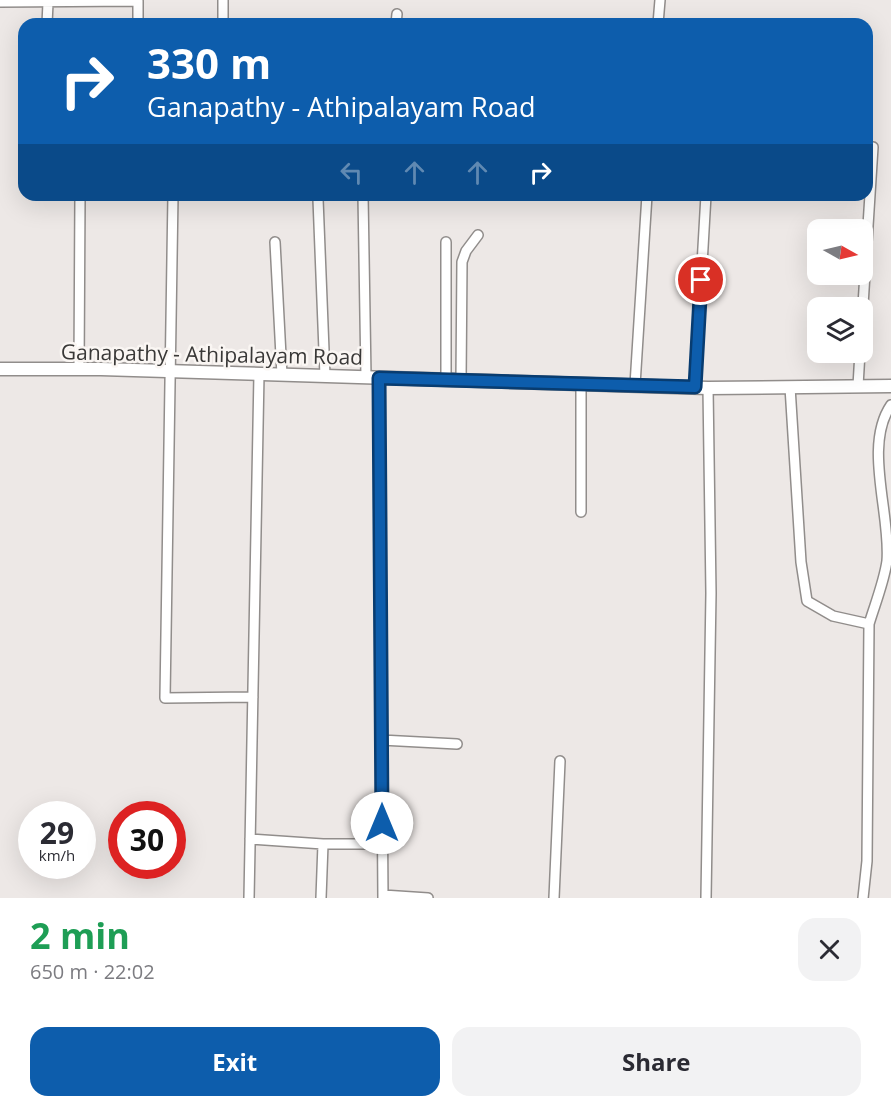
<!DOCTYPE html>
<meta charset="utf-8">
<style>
body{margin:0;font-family:"Open Sans",sans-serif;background:#f2f2f3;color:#2b2b33;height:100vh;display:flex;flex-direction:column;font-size:22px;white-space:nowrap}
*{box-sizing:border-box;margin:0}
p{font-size:20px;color:#7c7c81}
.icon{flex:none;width:33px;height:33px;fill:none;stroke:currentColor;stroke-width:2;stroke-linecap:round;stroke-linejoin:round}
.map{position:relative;height:898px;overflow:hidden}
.details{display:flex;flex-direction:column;background:#fff;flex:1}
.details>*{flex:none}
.top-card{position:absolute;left:18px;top:18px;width:855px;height:183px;border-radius:18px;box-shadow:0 6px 24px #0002;background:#0d5dac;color:#fff;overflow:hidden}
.needle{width:39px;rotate:98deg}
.controls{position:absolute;left:807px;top:219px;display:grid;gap:12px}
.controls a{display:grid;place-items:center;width:66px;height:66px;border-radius:12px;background:#fff;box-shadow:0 6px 24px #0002;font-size:30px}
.speed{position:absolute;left:18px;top:801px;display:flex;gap:12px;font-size:30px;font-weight:700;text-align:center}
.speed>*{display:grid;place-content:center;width:78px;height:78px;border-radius:50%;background:#fff;box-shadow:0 6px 24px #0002;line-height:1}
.speed small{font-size:15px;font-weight:400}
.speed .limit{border:9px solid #d22;background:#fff;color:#111}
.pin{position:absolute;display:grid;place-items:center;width:51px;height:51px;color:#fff;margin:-26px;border:3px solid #fff;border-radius:50%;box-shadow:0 2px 6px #0007}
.me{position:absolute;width:66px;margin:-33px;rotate:0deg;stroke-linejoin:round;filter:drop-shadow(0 0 4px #0008)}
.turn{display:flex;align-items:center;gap:21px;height:126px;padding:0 30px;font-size:27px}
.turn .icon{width:78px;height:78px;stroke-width:2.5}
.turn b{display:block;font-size:42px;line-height:51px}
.lanes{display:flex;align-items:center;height:57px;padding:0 30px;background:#0003;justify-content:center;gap:30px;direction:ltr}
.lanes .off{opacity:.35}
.round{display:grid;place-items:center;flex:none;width:63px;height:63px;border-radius:18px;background:#f2f2f3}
.overview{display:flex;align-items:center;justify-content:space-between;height:102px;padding:0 30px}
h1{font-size:36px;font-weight:700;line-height:45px;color:#1e9e55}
.button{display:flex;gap:12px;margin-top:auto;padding:12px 30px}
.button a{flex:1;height:69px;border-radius:18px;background:#0d5dac;color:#fff;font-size:24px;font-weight:700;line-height:69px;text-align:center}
.button a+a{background:#f2f2f3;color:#2b2b33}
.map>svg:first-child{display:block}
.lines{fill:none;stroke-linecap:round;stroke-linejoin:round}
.minor-casing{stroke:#918d8b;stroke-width:12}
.secondary-casing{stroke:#918d8b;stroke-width:15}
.minor{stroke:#fff;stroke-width:9}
.secondary{stroke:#fff;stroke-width:12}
.route-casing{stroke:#083c70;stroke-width:15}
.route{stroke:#0d5dac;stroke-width:10}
.labels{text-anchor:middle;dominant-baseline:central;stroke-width:5;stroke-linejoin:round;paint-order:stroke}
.street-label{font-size:21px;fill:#393837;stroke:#faf6f3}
</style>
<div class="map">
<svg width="891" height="898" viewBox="0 0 891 898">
<rect width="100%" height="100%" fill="#ede8e6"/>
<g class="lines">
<defs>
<path id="minor" d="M 223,0 L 223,24
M 0,2 L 138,1 L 138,24
M 47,24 L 48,3
M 396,24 L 397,14
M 658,24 L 660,0
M 173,195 L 165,698 L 253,697
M 363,195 L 366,377
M 318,199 L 325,376
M 275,242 L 282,375
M 862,321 L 873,147
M 79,370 L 80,195
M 379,378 L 383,898
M 446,379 L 446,242
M 461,380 L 462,262 L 466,251 L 478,235
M 635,385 L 647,195
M 858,386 L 860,352
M 695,387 L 706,195
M 790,387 L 801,562 L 807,601 L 833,616 L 869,624 L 867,861 L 863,898
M 581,512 L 581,383
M 869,624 C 875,604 884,582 887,561 C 891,514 863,446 891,405
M 381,740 L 457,744
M 250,839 L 323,844 L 382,844
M 383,895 L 428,898
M 249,898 L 259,374
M 321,898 L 323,844
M 554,898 L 560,761
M 706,898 L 711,593 L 708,388"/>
<path id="secondary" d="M 0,369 L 101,369 L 708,388 L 891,386"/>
</defs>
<use href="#minor" class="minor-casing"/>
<use href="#secondary" class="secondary-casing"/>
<use href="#minor" class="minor"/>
<use href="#secondary" class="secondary"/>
</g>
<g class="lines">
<defs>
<path id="route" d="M 382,823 L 379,378 L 695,387 L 701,280"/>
</defs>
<use href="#route" class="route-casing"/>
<use href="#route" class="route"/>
</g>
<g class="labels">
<g class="street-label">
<text transform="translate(212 354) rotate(1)">Ganapathy - Athipalayam Road</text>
</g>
</g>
</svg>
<div class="controls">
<a><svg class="needle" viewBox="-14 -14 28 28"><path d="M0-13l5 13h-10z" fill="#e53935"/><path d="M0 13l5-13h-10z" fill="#7c7c81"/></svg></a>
<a><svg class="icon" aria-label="layers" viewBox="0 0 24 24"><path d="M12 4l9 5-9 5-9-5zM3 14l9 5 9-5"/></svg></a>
</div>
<div class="speed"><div>29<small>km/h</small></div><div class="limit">30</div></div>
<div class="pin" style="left:701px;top:280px;background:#d93025"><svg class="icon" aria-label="arrive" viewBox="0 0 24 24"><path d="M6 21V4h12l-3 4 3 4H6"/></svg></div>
<svg class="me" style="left:382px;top:823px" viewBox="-20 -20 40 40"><circle r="19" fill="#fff"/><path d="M0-13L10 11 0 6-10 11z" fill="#0d5dac"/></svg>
<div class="top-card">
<div class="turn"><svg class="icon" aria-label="right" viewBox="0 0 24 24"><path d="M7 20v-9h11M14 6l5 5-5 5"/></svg><div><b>330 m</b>Ganapathy - Athipalayam Road</div></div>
<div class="lanes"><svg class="icon off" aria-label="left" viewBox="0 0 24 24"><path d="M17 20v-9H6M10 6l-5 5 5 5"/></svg><svg class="icon off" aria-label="ahead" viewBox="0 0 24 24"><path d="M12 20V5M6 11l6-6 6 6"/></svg><svg class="icon off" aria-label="ahead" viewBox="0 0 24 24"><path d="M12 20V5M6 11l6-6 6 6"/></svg><svg class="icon" aria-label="right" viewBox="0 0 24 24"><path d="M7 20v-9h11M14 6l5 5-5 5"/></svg></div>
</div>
</div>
<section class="details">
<div class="overview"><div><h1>2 min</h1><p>650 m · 22:02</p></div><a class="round"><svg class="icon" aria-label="close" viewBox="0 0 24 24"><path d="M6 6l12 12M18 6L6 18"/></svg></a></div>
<div class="button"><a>Exit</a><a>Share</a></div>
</section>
